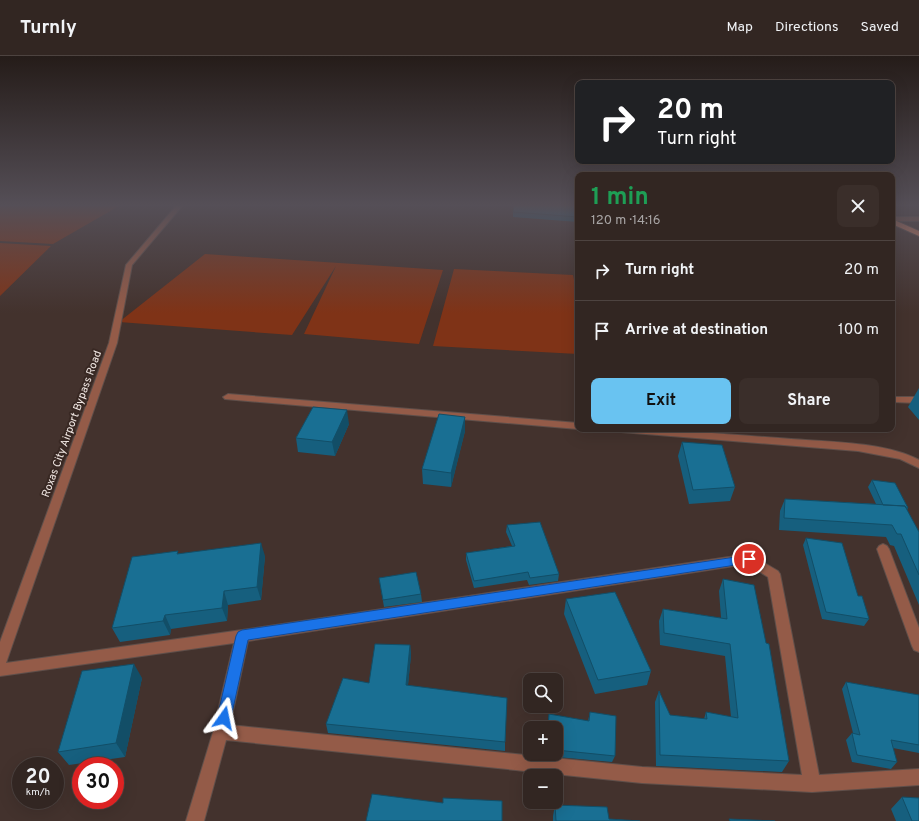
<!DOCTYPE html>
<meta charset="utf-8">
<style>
body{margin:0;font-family:Overpass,sans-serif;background:#3a2e2a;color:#f1f3f6;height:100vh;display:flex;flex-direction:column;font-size:15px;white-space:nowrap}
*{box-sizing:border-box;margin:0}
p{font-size:13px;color:#a8a5a5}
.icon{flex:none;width:22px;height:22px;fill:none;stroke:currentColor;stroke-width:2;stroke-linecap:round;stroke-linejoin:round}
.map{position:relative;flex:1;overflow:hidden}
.sheet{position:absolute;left:575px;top:116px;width:320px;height:260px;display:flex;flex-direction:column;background:#322622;border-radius:8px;box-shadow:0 4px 16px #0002,0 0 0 1px #4d4340}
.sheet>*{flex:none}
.banner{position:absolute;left:575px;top:24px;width:320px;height:84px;border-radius:8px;box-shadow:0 4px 16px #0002,0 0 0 1px #4d4340;background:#202124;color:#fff;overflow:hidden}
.buttons{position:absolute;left:523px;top:617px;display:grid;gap:8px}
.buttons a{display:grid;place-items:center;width:40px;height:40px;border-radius:8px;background:#322622;box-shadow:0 4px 16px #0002,0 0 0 1px #4d4340;font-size:20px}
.speed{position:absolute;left:12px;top:701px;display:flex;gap:8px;font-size:20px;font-weight:700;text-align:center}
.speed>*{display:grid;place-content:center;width:52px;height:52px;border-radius:50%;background:#322622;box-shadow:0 4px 16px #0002,0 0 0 1px #4d4340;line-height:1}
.speed small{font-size:10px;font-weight:400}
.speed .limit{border:6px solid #d22;background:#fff;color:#111}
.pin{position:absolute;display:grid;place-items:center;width:34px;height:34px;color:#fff;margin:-17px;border:2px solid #fff;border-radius:50%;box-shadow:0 1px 4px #0007}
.me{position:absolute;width:44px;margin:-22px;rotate:12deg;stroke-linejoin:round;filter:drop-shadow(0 0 3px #0008)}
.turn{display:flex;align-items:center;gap:14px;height:84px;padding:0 16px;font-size:18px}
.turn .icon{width:52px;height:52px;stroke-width:2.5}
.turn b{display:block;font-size:28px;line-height:34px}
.round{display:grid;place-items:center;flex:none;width:42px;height:42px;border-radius:8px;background:#3a2e2a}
.head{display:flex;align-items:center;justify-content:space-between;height:68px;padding:0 16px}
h1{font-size:24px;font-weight:700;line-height:30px;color:#1e9e55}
.action{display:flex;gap:8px;margin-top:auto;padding:8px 16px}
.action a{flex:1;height:46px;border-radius:8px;background:#69c3f1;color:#111;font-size:16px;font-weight:700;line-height:46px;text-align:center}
.action a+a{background:#3a2e2a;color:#f1f3f6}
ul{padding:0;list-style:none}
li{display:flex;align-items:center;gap:12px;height:60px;padding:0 16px;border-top:1px solid #4d4340}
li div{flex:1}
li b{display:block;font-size:15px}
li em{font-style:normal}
header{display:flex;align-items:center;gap:24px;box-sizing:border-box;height:56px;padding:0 20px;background:#322622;border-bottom:1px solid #4d4340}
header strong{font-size:19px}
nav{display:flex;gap:22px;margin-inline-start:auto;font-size:14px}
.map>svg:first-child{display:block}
.green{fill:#7f3317}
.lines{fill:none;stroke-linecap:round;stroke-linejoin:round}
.minor-casing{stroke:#5f4f4a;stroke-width:2}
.trunk-casing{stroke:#5f4f4a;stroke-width:2}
.minor{fill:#945b48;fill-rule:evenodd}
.trunk{fill:#ee8b68;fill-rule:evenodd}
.wall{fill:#165f7e}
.shaded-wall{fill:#124e67}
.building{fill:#196f93;stroke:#124e67}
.route{fill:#1a73e8;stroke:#114b97}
.labels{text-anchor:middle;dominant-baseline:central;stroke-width:4;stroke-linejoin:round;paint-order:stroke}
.street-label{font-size:11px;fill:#f1e7e3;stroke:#382823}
</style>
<header>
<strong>Turnly</strong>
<nav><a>Map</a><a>Directions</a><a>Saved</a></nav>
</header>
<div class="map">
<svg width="919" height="765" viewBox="0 0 919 765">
<rect width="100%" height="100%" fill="#43322d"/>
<path class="green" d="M 0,150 L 119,150 L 53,188 L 0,185 Z
M 0,187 L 51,190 L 0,240 Z
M 205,198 L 443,214 L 419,288 L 304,278 L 336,210 L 292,279 L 119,266 Z
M 454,213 L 573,219 L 578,243 L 578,298 L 433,290 Z"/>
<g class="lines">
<defs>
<path id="minor" d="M 176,150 L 182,150 L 132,209 L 117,287 L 6,607 L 242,574 L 749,498 L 778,515 L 780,518 L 819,719 L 919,713 L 919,729 L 812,736 L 642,727 L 226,684 L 204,765 L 186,765 L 213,676 L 234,587 L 0,620 L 0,586 L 109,287 L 126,209 ZM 747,508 L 768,521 L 802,719 L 642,711 L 230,669 L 248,585 Z
M 892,161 L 919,161 L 919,165 L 892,165 Z
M 228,338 L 578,367 L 578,373 L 225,343 L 223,341 Z
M 896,341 L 919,341 L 919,347 L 893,346 L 893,342 Z
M 616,373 C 675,373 733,379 791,383 C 830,386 886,386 919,404 L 919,412 L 900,403 L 858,395 L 621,376 Z
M 883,488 L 887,490 L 889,493 L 919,572 L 919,596 L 914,594 L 912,590 L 877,493 L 879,490 Z"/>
<path id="trunk" d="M 892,163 L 919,175 L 919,180 L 892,168 Z"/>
</defs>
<use href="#minor" class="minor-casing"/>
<use href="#trunk" class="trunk-casing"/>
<use href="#minor" class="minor"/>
<use href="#trunk" class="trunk"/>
</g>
<path class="wall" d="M 578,150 L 578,166 L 513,161 L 513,156 Z
M 919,332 L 919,364 L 908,351 Z
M 465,361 L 465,375 L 451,431 L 423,428 L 422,413 Z
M 349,368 L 335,400 L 298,396 L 296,382 Z
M 682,386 L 735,431 L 730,445 L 689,448 L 678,400 Z
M 872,424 L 908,452 L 907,454 L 919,476 L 919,549 L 894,490 L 890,489 L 886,481 L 779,474 L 780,455 L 785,443 L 876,448 L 868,431 Z
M 507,469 L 559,518 L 558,525 L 529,529 L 527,524 L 474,532 L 466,504 L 466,497 L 512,490 L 506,476 Z
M 806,482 L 858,540 L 869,563 L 864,570 L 822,563 L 803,489 Z
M 178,495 L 178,498 L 265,500 L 261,544 L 228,549 L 227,565 L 171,573 L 170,579 L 120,586 L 112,572 Z
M 379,522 L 421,538 L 422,546 L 384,551 Z
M 723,523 L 789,705 L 782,716 L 656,710 L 655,646 L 659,635 L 670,659 L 704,663 L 706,656 L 731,661 L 725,600 L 660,589 L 659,565 L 663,553 L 721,562 L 719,535 Z
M 566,543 L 651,615 L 647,629 L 595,638 L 564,558 Z
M 410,589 L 411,599 L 408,629 L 505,686 L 505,695 L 328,677 L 326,668 Z
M 142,622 L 125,701 L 69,709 L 58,696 Z
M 846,626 L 919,639 L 919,697 L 893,692 L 897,706 L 891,713 L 852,706 L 846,684 L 852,677 L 853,677 L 842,633 Z
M 590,656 L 615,700 L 612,706 L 546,700 L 546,698 L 556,698 L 556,672 L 547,672 L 549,658 L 588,665 Z
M 902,741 L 919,765 L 896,765 L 891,753 Z
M 555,749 L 609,763 L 640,765 L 553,765 L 553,760 Z"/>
<path class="shaded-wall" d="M 347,354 L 349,368 L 335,400 L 332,386 Z
M 465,361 L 465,375 L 451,431 L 451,417 Z
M 261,487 L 265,500 L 261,544 L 257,531 Z
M 224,535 L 228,549 L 227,565 L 222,552 Z
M 165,559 L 171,573 L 170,579 L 163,565 Z
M 410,589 L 411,599 L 407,639 L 406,629 Z
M 134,608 L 142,622 L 125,701 L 116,687 Z"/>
<path class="building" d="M 514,150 L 578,150 L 578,161 L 513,156 Z
M 313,351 L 347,354 L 332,386 L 296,382 Z
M 439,358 L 465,361 L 451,417 L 422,413 Z
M 682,386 L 722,389 L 735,431 L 693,434 Z
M 872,424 L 895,427 L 908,452 L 906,452 L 905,450 L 883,449 Z
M 785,443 L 905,450 L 919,476 L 919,519 L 901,478 L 897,478 L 892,469 L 784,462 Z
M 540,466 L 559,518 L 530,522 L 528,516 L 474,525 L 466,497 L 515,490 L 507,469 Z
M 806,482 L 842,487 L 858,540 L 862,540 L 869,563 L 826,556 Z
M 261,487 L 257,531 L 224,535 L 222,552 L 165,559 L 163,565 L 112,572 L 132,501 L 178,495 L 177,498 Z
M 416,516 L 421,538 L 383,544 L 379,522 Z
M 723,523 L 754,529 L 766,587 L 769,588 L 789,705 L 660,699 L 659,635 L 670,659 L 707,663 L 706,656 L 738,662 L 730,588 L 664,577 L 663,553 L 727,563 Z
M 615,536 L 651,615 L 598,624 L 566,543 Z
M 375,588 L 410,589 L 406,629 L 507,642 L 505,686 L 326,668 L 343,622 L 369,627 Z
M 134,608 L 116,687 L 58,696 L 82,615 Z
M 846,626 L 919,639 L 919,689 L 891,684 L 897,706 L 857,699 L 852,677 L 860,679 Z
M 590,656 L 616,660 L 615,700 L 556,694 L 556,672 L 548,672 L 549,658 L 589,665 Z
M 372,738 L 443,747 L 443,742 L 502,745 L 502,765 L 366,765 Z
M 902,741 L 919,742 L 919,765 L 912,765 Z
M 555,749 L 607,751 L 609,763 L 640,765 L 556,765 Z
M 729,763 L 775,765 L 730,765 Z"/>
<linearGradient id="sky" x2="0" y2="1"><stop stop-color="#251c19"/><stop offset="0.58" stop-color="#554f57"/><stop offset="1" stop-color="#554f57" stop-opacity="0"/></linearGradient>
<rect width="919" height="257" fill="url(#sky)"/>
<path class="route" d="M 749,499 L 753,500 L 755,503 L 753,506 L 749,507 L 248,584 L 231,662 L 229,667 L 224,669 L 219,667 L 217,662 L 236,580 L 238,576 L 242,574 Z"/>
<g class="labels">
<g class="street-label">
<text transform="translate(72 368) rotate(-70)">Roxas City Airport Bypass Road</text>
</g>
</g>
</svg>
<div class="buttons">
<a><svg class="icon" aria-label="search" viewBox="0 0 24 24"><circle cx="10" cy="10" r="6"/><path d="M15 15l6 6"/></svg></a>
<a>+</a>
<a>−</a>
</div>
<div class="speed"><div>20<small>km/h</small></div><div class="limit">30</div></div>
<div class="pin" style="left:749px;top:503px;background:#d93025"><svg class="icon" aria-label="arrive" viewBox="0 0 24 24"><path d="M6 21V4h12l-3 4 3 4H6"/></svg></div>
<svg class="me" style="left:224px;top:662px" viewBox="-20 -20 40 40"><path d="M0-17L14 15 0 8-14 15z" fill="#1a73e8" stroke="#fff" stroke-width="4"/></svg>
<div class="banner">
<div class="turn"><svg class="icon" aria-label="right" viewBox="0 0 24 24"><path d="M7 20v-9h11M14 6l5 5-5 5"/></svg><div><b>20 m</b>Turn right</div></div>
</div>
<section class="sheet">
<div class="head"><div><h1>1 min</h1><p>120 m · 14:16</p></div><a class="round"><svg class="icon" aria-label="close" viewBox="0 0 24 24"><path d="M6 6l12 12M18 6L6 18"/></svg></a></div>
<ul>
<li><svg class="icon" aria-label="right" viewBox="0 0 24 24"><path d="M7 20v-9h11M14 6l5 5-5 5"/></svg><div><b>Turn right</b></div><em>20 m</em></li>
<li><svg class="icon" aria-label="arrive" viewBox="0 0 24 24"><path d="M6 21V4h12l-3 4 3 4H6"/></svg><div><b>Arrive at destination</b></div><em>100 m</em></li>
</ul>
<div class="action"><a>Exit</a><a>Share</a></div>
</section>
</div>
